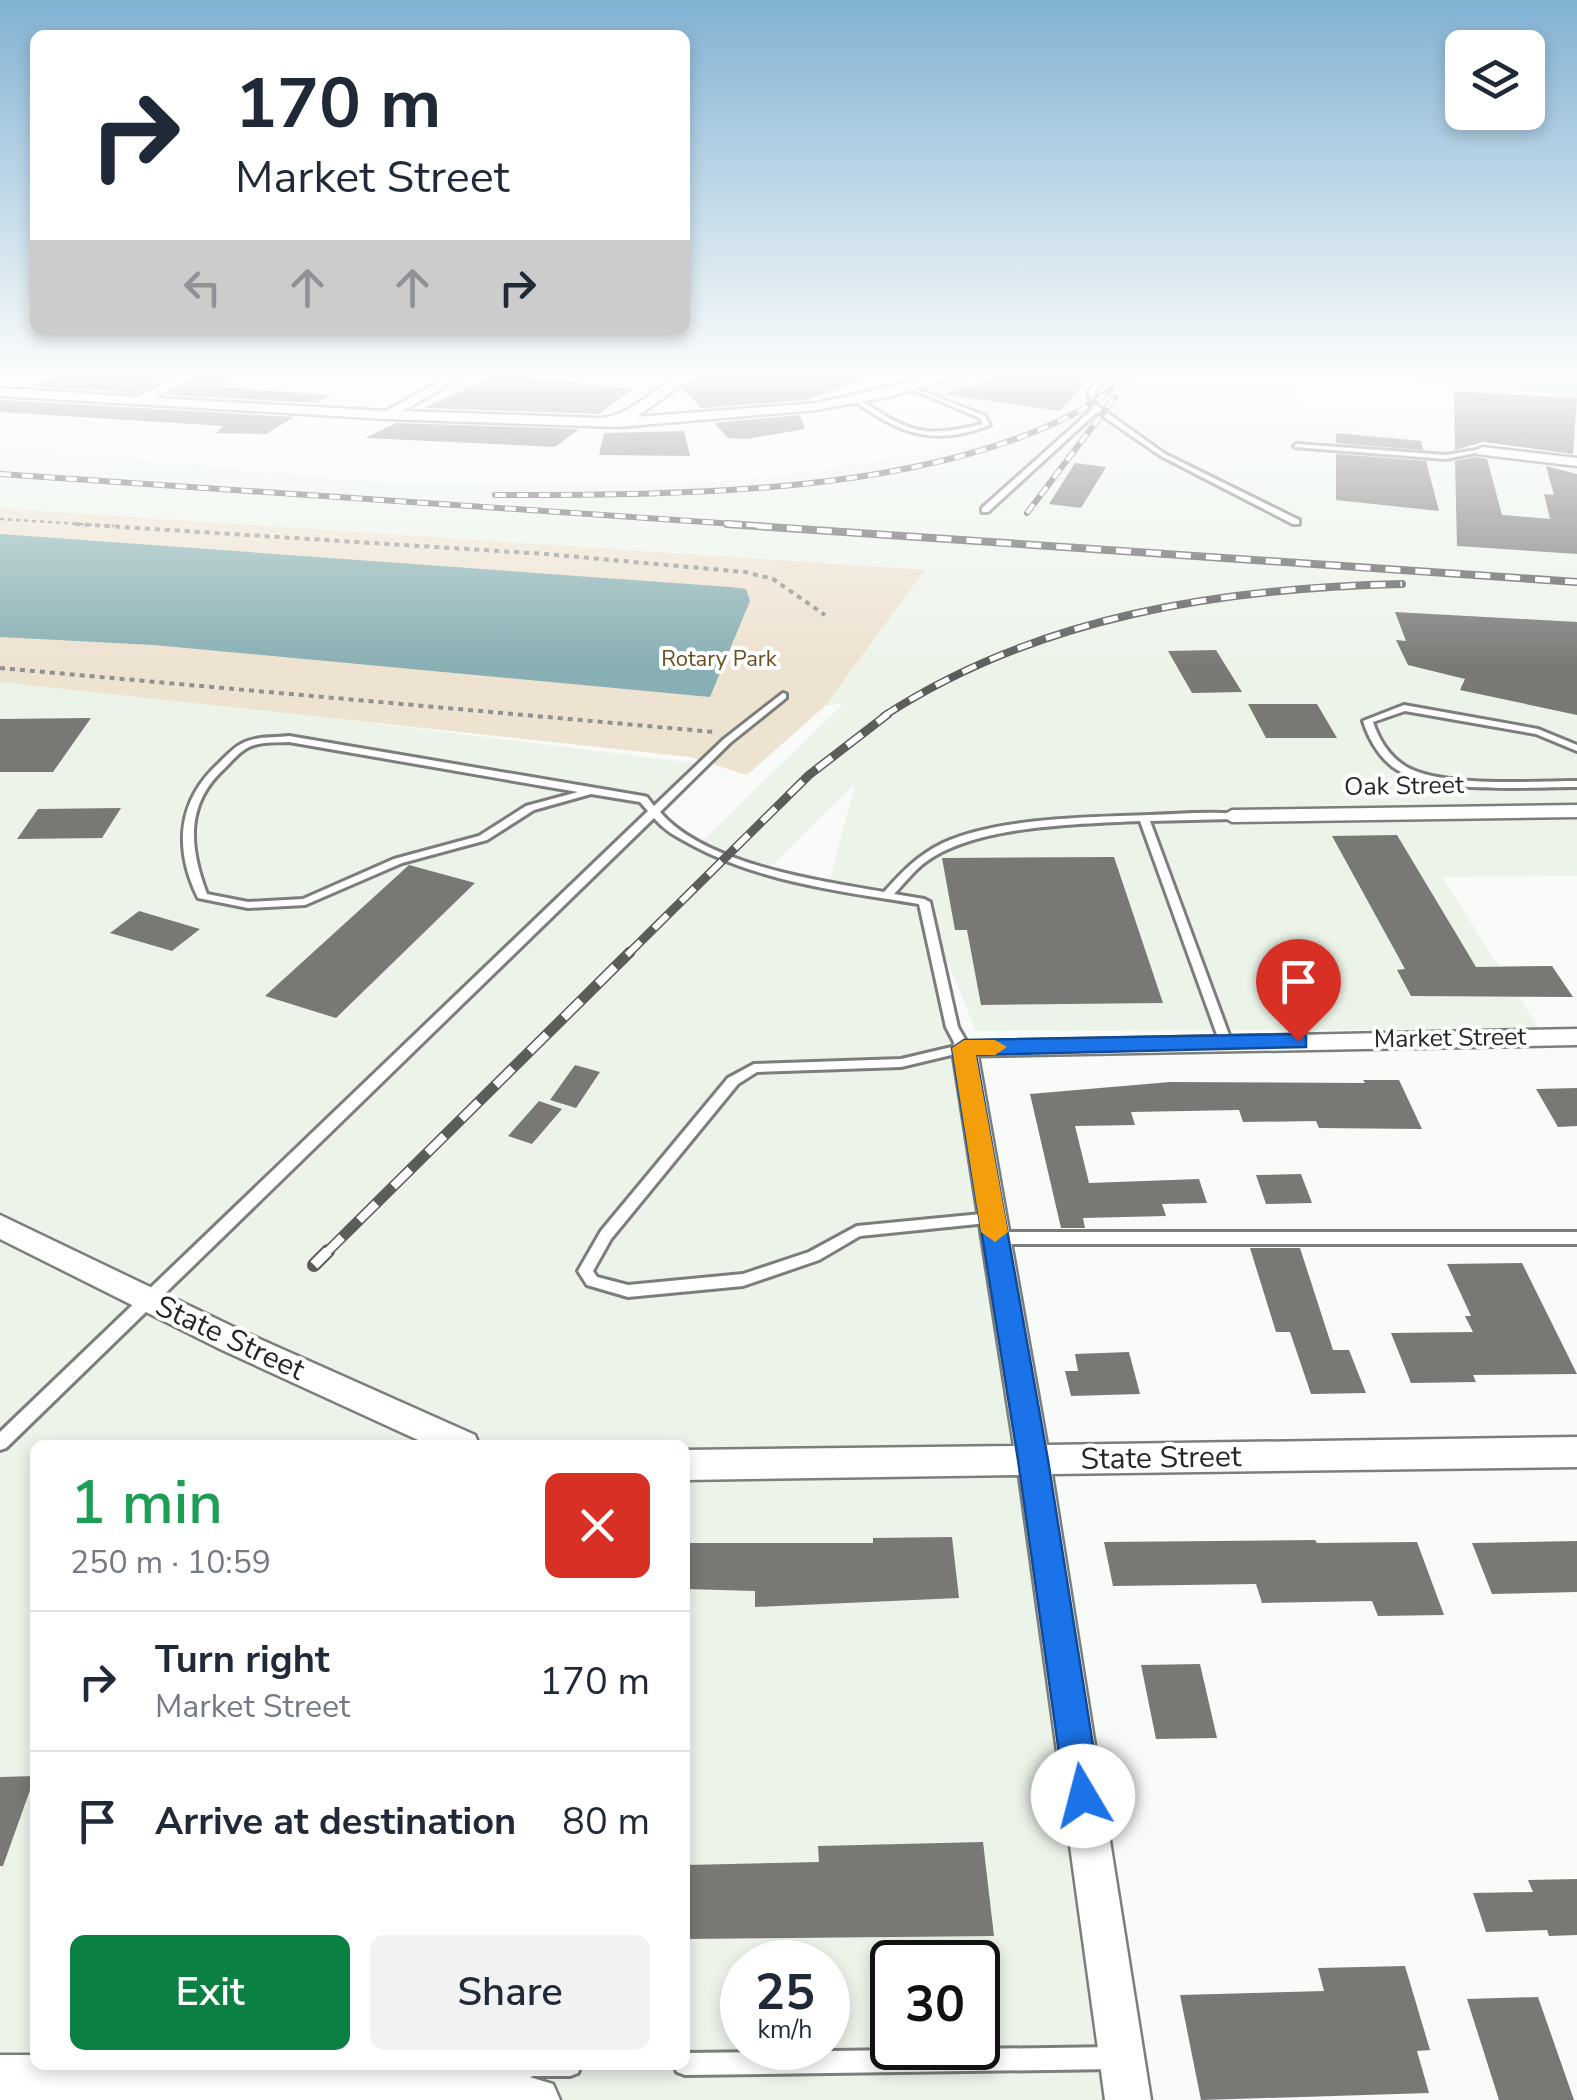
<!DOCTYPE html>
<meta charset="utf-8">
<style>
body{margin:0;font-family:"Nunito Sans",sans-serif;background:#f2f2f3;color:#1f2937;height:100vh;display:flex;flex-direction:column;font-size:38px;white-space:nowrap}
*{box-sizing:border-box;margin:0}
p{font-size:32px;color:#747a83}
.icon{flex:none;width:55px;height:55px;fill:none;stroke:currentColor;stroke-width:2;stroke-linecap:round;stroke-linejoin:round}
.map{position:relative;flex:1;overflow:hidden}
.panel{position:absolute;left:30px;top:1440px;width:660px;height:630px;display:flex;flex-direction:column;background:#fff;border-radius:15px;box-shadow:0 5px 15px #0003}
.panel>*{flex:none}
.guide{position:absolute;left:30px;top:30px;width:660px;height:305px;border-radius:15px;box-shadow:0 5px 15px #0003;background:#fff;color:#1f2937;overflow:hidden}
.fabs{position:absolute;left:1445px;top:30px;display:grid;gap:20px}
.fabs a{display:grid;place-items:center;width:100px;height:100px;border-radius:15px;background:#fff;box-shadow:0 5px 15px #0003;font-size:50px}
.speed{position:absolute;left:720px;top:1940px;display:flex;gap:20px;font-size:50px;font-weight:700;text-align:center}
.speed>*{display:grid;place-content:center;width:130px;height:130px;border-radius:50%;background:#fff;box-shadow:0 5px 15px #0003;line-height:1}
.speed small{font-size:25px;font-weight:400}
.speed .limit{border:5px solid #111;border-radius:15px;background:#fff;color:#111}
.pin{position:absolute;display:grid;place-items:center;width:85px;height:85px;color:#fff;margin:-102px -42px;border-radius:50% 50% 50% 0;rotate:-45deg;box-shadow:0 0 10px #0007}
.pin .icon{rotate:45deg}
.me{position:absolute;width:110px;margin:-55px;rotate:352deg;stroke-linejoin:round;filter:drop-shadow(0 0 8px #0008)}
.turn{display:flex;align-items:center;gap:35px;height:210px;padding:0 40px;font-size:45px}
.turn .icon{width:130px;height:130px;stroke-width:2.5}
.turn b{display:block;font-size:70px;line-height:85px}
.lanes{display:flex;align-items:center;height:95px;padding:0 40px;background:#0003;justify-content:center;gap:50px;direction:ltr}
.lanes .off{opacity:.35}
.round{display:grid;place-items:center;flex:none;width:105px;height:105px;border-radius:15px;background:#f2f2f3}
.head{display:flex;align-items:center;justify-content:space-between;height:170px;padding:0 40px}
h1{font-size:60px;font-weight:600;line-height:75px;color:#1e9e55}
.cta{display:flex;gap:20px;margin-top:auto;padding:20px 40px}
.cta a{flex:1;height:115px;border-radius:15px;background:#0b8043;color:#fff;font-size:40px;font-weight:600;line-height:115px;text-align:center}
.cta a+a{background:#f2f2f3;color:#1f2937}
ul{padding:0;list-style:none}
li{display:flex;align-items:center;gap:30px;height:140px;padding:0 40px;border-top:2px solid #e0e1e3}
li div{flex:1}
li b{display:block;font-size:38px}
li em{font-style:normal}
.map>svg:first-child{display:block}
.built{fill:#ecf4ea;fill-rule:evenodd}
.green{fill:#eee2d0}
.water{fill:#88afb3}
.building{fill:#787875}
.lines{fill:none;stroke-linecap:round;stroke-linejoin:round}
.service-casing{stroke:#7c7e7b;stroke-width:6}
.minor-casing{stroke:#7c7e7b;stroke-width:5}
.primary-casing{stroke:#d8d8d8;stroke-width:5}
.path-far1{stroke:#909290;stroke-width:2.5;stroke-dasharray:4 4;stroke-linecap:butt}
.path{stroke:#909290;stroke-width:4;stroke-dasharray:5 5;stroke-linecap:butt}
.service{fill:#fff;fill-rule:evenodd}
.minor{fill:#fff;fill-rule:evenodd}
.primary{fill:#95d0bf;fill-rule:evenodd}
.rail-far4-casing{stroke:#5b5d5b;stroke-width:6}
.rail-far3-casing{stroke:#5b5d5b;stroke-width:8}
.rail-far2-casing{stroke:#5b5d5b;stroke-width:9}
.rail-far1-casing{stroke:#5b5d5b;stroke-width:11}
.rail-casing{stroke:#5b5d5b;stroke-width:14}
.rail-far4{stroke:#fff;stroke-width:4;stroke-dasharray:11;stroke-linecap:butt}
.rail-far3{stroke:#fff;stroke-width:5;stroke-dasharray:15;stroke-linecap:butt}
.rail-far2{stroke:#fff;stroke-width:6;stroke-dasharray:19;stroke-linecap:butt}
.rail-far1{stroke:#fff;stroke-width:8;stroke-dasharray:24;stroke-linecap:butt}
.rail{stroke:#fff;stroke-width:10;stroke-dasharray:29;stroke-linecap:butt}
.route{fill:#1a73e8;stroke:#114b97;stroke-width:2.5}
.slow{fill:#f59e0b}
.labels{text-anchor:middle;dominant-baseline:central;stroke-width:8;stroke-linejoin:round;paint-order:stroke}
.far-park-label{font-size:22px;fill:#694e20;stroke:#fff}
.street-label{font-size:25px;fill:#252625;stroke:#fff}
.near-street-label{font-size:30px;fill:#252625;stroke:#fff}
</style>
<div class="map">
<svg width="1577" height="2100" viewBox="0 0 1577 2100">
<rect width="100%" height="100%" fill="#f8fbf8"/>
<path class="built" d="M 968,374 L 1301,374 L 1294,406 L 1436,445 L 1577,460 L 1577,876 L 1442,877 L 1539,1029 L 976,1031 L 928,914 L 964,1048 L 1129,2100 L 0,2100 L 0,682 L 156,696 L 703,764 L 653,812 L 698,845 L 844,703 L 825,706 L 924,571 L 0,508 L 0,446 L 400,485 L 669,485 L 778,477 L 942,450 L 1010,427 L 903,392 ZM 855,784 L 828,886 L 769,869 ZM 35,1445 L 685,1445 L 685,2065 L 35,2065 ZM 742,1962 L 828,1962 L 828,2048 L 742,2048 ZM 892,1962 L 978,1962 L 978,2048 L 892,2048 Z"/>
<path class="green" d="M 0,508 L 925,570 L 825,706 L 747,775 L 690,757 L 0,682 Z"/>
<path class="water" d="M 0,534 L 730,587 L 746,589 L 750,601 L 710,697 L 154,645 L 0,637 Z"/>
<path class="building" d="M 57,374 L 174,374 L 137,393 L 31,386 Z
M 199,374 L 242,374 L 220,387 L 330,395 L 317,403 L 168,395 Z
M 496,374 L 503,374 L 633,389 L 599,414 L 425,408 Z
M 702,374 L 871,374 L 871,376 L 807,400 L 701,408 L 683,389 Z
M 996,374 L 1092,374 L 1060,411 L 943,394 L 990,381 Z
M 1454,391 L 1577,398 L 1573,454 L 1483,442 L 1455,450 Z
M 0,400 L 1,400 L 294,417 L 266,434 L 216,433 L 224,426 L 0,412 Z
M 800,415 L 805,429 L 747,439 L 728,438 L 714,423 Z
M 396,423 L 579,429 L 555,447 L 365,438 Z
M 684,431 L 690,456 L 599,455 L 604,433 Z
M 1336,433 L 1421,441 L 1423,450 L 1336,443 Z
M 1336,454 L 1426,461 L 1439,511 L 1336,500 Z
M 1475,457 L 1487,459 L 1502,515 L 1550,519 L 1544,494 L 1554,495 L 1546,466 L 1577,474 L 1577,554 L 1457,546 L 1455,461 Z
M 1075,463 L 1106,467 L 1081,508 L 1049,504 Z
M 1395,612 L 1577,622 L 1577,715 L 1460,690 L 1465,679 L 1408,665 L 1396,640 L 1406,641 Z
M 1216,650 L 1242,692 L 1192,693 L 1168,651 Z
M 1248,704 L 1317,704 L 1337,738 L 1266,738 Z
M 91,718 L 53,772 L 0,772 L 0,719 Z
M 121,808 L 102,838 L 17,839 L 38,809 Z
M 1397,835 L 1476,967 L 1552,966 L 1573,997 L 1411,996 L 1397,970 L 1405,969 L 1332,836 Z
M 1114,857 L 1163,1003 L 981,1005 L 967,930 L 955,930 L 942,858 Z
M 409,865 L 475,883 L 336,1018 L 265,996 Z
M 139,911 L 200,929 L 172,951 L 110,933 Z
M 575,1065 L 600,1072 L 576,1108 L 550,1100 Z
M 1363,1080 L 1399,1080 L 1422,1129 L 1319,1128 L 1316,1121 L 1243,1122 L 1239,1110 L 1131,1112 L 1135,1125 L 1075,1126 L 1089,1183 L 1199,1179 L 1207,1203 L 1162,1204 L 1166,1216 L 1083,1218 L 1085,1228 L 1061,1228 L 1030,1094 L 1170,1082 L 1365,1083 Z
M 1577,1088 L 1577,1126 L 1558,1127 L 1536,1089 Z
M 539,1101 L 562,1109 L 532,1144 L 508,1136 Z
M 1301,1174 L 1312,1203 L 1266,1204 L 1256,1175 Z
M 1250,1248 L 1300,1248 L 1333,1350 L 1349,1350 L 1366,1393 L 1311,1394 L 1290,1332 L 1276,1332 Z
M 1522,1263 L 1577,1374 L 1473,1375 L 1476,1382 L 1411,1383 L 1391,1333 L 1473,1332 L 1465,1316 L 1471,1316 L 1447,1264 Z
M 1129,1352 L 1140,1394 L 1071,1396 L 1065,1371 L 1078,1371 L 1075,1354 Z
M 952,1537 L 959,1598 L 755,1607 L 755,1591 L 685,1589 L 685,1543 L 873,1543 L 873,1538 Z
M 1315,1540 L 1317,1543 L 1417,1542 L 1444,1615 L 1378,1616 L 1372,1601 L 1262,1603 L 1256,1584 L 1113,1586 L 1104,1542 Z
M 1577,1541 L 1577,1592 L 1492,1594 L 1472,1543 Z
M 1200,1664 L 1217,1738 L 1156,1739 L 1141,1665 Z
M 35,1776 L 3,1866 L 0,1866 L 0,1777 Z
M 983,1842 L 994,1936 L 685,1939 L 685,1865 L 819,1862 L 818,1846 Z
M 1577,1879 L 1577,1935 L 1549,1936 L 1547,1930 L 1486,1932 L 1473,1893 L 1533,1892 L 1528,1880 Z
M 1405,1966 L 1430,2050 L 1417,2051 L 1429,2093 L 1201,2100 L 1180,1995 L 1324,1991 L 1318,1968 Z
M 1538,1997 L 1574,2100 L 1499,2100 L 1467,1999 Z"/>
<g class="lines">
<defs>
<path id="service" d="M 1105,374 L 1111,374 L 1095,391 L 1096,405 L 1165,454 L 1299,520 L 1299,524 L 1293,524 L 1161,456 L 1097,412 L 988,512 L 982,512 L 982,508 L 1093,409 L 1090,406 L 1089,391 Z
M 909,386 L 985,416 L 990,425 C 934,447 899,434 852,399 L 857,398 C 910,432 920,439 983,424 L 980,418 L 909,388 Z
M 1297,444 L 1446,455 L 1482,449 L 1485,451 L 1446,459 L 1295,447 L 1294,446 Z
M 783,693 L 786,694 L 786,698 L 730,743 L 660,812 C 704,864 818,881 884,892 C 902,872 918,855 943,843 C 996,818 1091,817 1150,815 C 1178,814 1208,811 1236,814 L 1237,816 L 1232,819 L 1150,821 L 1232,1043 L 1230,1046 L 1226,1047 L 1220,1043 L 1140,821 C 1079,824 978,825 927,861 C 915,869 905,883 894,894 L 924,899 L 930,902 L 958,1027 L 970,1048 L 968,1051 L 901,1067 L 757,1072 L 738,1084 L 611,1239 L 593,1271 L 597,1277 L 628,1285 L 743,1274 L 809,1252 L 857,1226 L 992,1213 L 997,1214 L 999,1218 L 997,1222 L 860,1236 L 819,1260 L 743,1286 L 628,1297 L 587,1285 L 578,1271 L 601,1231 L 728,1078 L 754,1064 L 901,1059 L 956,1046 L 946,1027 L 919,904 C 842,892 761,882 692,845 C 677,837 665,831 654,818 L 6,1448 L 0,1450 L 0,1432 L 648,811 L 640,802 L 591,794 L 534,810 L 487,840 L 402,863 L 305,905 L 248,908 L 198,898 C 174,849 177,801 219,763 C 226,756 234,747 243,743 C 256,736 274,738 289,736 L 643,796 L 647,797 L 654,806 L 724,739 ZM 289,742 L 578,792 L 526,806 L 479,836 L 394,859 L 303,899 L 248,902 L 207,894 C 189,847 185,804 225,768 C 232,761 240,751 249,747 C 261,741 277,743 289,742 Z
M 1404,705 L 1538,729 L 1577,745 L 1577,751 L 1536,734 L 1405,711 L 1373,722 C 1379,740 1389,756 1405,766 C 1441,788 1534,781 1577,781 L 1577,787 C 1531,787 1438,794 1399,771 C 1381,761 1369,740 1363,721 Z
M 996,1232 L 1577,1232 L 1577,1244 L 996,1244 L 991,1242 L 989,1238 L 991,1234 Z
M 1115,2047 L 1123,2050 L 1126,2058 L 1123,2066 L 1115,2069 L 685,2075 L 677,2072 L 674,2065 L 685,2065 L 685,2053 Z
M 508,2065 L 581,2065 L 578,2073 L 570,2076 L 533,2076 L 501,2091 L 493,2088 L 490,2080 L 493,2072 Z"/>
<path id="minor" d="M 182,374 L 196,374 L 155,398 L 386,411 L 453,374 L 467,374 L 403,411 L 599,418 C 637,417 661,373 698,374 L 636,417 L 816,403 L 946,374 L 965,374 L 888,397 L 816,410 L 618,427 L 387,419 L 0,396 L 0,388 L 138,397 Z
M 1482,447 L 1577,458 L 1577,466 L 1477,454 L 1475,451 Z
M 1577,805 L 1577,817 L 1232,822 L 1222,816 L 1232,810 Z
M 1577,1029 L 1577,1045 L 978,1056 L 1047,1445 L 1577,1437 L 1577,1467 L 1052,1474 L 1151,2100 L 1105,2100 L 1019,1475 L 685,1480 L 685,1450 L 1014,1446 L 952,1048 L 955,1042 Z
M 0,1215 L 244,1332 L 475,1435 L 479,1445 L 429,1445 L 222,1350 L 0,1239 Z
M 0,2055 L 35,2055 L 35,2065 L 488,2065 L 553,2084 L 560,2100 L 0,2100 Z"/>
<path id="primary" d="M 1408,374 L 1479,374 L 1577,382 L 1577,394 L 1417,380 Z"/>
</defs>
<use href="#service" class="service-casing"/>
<use href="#minor" class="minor-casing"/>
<use href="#primary" class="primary-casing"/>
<path class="path-far1" d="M 0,519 L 114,526"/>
<path class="path" d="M 75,524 L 545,554 L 745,572 L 773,579 L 825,615
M 0,668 L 714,732"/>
<use href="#service" class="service"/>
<use href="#minor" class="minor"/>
<use href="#primary" class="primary"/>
<defs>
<path id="rail-far4" d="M 0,474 L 764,526
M 495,495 C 672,495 916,496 1075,413 C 1095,403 1114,387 1132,374
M 1027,513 L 1115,397"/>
<path id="rail-far3" d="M 727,524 L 1577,582
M 884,716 C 1037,616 1223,588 1402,584"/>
<path id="rail-far2" d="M 627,955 L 809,775 L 888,714"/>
<path id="rail-far1" d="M 325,1254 L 630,952"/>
<path id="rail" d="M 314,1265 L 328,1251"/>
</defs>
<use href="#rail-far4" class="rail-far4-casing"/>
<use href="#rail-far3" class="rail-far3-casing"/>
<use href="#rail-far2" class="rail-far2-casing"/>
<use href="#rail-far1" class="rail-far1-casing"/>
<use href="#rail" class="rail-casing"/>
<use href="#rail-far4" class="rail-far4"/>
<use href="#rail-far3" class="rail-far3"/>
<use href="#rail-far2" class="rail-far2"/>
<use href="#rail-far1" class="rail-far1"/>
<use href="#rail" class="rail"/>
</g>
<linearGradient id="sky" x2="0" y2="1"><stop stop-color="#81b2d3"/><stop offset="0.56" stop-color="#fcfdfc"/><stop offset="1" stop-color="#fcfdfc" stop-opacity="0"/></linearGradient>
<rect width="1577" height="668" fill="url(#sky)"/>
<path class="route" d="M 1298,1034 L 1306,1036 L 1306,1047 L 976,1055 L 1048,1460 L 1101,1796 L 1096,1809 L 1083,1814 L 1070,1809 L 1065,1796 L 1018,1460 L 952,1048 L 964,1040 Z"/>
<path class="slow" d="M 964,1040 L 995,1040 L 1007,1047 L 995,1055 L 976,1055 L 1008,1232 L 995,1242 L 981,1232 L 952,1048 Z"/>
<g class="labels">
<g class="far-park-label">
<text x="719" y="659">Rotary Park</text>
</g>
<g class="street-label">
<text transform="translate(1404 786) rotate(-1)">Oak Street</text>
<text transform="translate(1450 1038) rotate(-1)">Market Street</text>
</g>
<g class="near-street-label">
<text transform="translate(230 1338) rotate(25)">State Street</text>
<text transform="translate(1161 1458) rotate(-1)">State Street</text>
</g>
</g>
</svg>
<div class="fabs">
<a><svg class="icon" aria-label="layers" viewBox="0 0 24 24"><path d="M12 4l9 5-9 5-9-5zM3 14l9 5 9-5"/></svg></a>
</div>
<div class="speed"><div>25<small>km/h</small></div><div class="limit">30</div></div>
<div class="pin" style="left:1298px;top:1041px;background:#d93025"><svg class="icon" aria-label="arrive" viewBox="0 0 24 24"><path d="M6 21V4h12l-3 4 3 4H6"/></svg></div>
<svg class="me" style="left:1083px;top:1796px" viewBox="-20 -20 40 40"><circle r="19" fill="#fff"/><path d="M0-13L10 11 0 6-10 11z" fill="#1a73e8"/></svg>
<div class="guide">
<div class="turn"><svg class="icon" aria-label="right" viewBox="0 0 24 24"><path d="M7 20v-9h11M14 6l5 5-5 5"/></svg><div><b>170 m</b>Market Street</div></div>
<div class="lanes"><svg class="icon off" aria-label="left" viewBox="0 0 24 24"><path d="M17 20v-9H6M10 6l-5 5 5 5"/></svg><svg class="icon off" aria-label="ahead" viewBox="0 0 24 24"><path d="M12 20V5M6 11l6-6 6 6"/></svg><svg class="icon off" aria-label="ahead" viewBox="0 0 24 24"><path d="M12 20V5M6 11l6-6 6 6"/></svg><svg class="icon" aria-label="right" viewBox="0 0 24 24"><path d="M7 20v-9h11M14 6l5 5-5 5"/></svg></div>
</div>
<section class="panel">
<div class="head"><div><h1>1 min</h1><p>250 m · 10:59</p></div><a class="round" style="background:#d93025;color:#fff"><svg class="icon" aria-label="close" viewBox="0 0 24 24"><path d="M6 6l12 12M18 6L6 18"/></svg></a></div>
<ul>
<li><svg class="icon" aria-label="right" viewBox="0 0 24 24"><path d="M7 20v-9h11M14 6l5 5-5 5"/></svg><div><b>Turn right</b><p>Market Street</p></div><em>170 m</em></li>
<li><svg class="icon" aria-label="arrive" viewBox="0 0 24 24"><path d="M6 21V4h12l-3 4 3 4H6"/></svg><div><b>Arrive at destination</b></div><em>80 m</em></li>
</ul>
<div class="cta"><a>Exit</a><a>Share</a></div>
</section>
</div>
